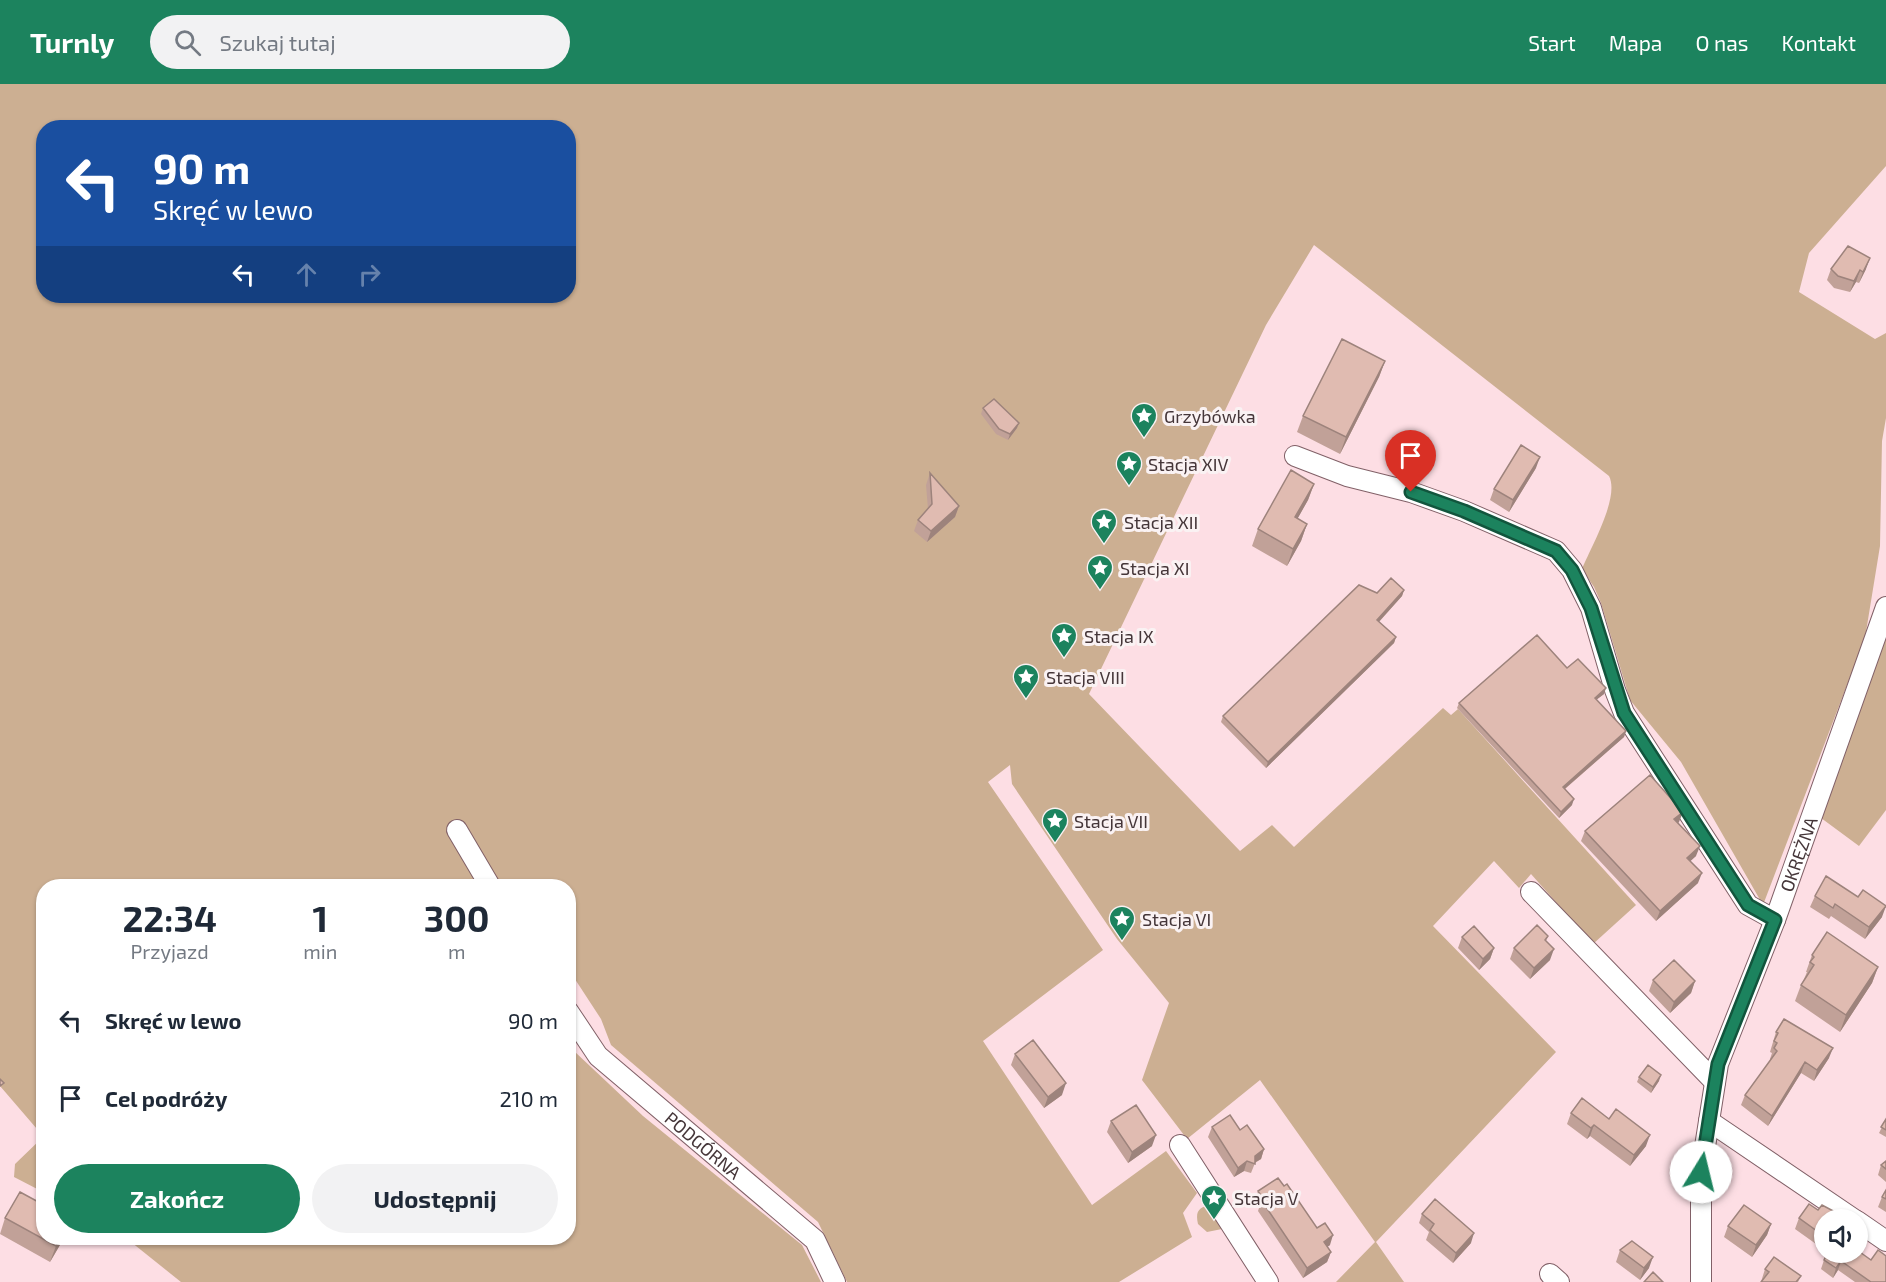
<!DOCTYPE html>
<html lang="pl">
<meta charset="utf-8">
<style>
body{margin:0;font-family:"Exo 2",sans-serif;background:#f2f2f3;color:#1f2937;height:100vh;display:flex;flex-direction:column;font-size:22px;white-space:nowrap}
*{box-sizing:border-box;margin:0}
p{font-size:20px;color:#747a83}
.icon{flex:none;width:33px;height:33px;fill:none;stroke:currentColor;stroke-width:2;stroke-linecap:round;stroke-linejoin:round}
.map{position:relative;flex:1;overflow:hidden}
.sheet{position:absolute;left:36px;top:795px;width:540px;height:366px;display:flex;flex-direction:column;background:#fff;border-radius:24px;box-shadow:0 2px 4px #0004}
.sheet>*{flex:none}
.hud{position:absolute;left:36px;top:36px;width:540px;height:183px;border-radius:24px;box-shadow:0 2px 4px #0004;background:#1a4fa0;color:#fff;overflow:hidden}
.controls{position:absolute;left:1814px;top:1125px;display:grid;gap:12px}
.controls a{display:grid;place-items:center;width:54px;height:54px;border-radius:50%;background:#fff;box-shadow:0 2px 4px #0004;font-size:30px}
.pin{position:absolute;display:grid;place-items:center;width:51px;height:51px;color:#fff;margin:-62px -26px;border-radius:50% 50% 50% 0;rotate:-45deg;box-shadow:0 0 6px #0007}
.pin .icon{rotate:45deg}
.me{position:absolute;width:66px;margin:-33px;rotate:9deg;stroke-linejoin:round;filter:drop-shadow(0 0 4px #0008)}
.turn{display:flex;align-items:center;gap:21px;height:126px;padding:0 18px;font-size:27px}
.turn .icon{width:78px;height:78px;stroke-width:2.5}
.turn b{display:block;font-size:42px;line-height:51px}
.lanes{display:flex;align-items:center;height:57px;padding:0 18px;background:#0003;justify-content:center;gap:30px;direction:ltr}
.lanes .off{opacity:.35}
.eta{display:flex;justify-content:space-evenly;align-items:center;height:102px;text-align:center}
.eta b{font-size:36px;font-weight:700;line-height:42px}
.button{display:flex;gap:12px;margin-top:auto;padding:12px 18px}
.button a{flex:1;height:69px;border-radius:36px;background:#1c835e;color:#fff;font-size:24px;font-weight:700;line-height:69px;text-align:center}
.button a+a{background:#f2f2f3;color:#1f2937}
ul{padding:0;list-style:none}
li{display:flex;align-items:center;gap:18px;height:78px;padding:0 18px}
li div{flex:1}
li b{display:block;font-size:22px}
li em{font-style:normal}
header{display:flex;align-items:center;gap:36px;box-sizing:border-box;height:84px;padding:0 30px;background:#1c835e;color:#fff}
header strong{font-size:28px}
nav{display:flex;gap:33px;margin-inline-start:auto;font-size:21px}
.search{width:420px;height:54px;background:#f2f2f3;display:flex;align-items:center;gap:15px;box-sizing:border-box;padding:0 21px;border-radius:33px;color:#747a83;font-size:22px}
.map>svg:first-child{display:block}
.green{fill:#ccaf92;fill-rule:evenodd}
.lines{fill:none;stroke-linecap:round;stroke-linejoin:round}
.minor-casing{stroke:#816067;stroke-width:22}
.minor{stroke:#fff;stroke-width:20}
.wall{fill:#c1a198}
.shaded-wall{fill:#9d837c}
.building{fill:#e0bbb1;stroke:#9d837c;stroke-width:1.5}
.route-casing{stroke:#12553d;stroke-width:15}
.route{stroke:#1c835e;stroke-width:10}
.labels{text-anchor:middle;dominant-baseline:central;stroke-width:6;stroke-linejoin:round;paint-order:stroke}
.poi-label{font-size:18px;fill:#453639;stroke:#faf2f3;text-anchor:start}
.street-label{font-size:18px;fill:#453639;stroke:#faf2f3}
</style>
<header>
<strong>Turnly</strong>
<div class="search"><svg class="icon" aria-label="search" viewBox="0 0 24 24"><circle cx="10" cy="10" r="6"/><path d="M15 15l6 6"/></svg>Szukaj tutaj</div>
<nav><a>Start</a><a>Mapa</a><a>O nas</a><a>Kontakt</a></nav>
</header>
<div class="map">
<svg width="1886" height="1198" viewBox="0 0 1886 1198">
<rect width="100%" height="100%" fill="#fddee4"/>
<path class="green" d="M 0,0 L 1886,0 L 1886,82 L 1809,169 L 1799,208 L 1875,255 L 1886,249 L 1886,334 L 1882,357 L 1880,462 L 1865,554 L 1763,821 L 1681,678 L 1630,616 L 1601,519 L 1594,503 L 1582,485 C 1591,463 1620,413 1609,392 L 1314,161 L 1266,241 L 1089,610 L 1240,767 L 1272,741 L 1294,763 L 1443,624 L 1451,631 L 1458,625 L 1636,821 L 1593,860 L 1531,790 L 1519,804 L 1494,777 L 1433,842 L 1556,968 L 1376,1158 L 1404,1198 L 1336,1198 L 1375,1158 L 1260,996 L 1187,1055 L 1142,996 L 1169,919 L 1117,855 L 1012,700 L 1010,681 L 988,698 L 1103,866 L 983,957 L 1092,1121 L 1166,1067 L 1197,1109 L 1183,1129 L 1192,1153 L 1119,1198 L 847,1198 L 818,1138 L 611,961 L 601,935 L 569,886 L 568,802 L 44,802 L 43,1052 L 0,1002 ZM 44,44 L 568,44 L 568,212 L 44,212 Z
M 1886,547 L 1886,726 L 1859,762 L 1817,731 Z
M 569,957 L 574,967 L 643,1032 L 802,1161 L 821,1198 L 181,1198 L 126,1154 L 568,1154 Z
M 43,1053 L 43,1108 L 14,1093 L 15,1080 Z
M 1212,1120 L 1227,1144 L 1207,1148 L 1198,1140 C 1195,1127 1199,1123 1212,1120 Z"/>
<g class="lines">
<defs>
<g id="minor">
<path d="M 1295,372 L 1347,392 L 1411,408 L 1464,427 L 1556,467 L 1572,486 L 1591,524 L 1615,606 L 1624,629 L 1748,821 L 1775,836"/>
<path d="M 457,746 L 490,802"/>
<path d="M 1531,808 L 1715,998"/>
<path id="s1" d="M 568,927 L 598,972 L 815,1156 L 835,1198"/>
<path d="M 1709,1037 L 1855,1136"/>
<path d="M 1180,1061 L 1268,1198"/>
<path d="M 1857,1137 L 1886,1157"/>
<path d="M 1550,1190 L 1559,1198"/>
<path id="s2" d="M 1701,1198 L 1701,1088 L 1718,980 L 1775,836 L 1886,523"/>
</g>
</defs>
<use href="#minor" class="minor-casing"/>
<use href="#minor" class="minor"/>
</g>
<path class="wall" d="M 1831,185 L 1866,185 L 1859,199 L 1856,198 L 1850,208 L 1834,204 L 1827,196 Z
M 1385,277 L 1379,293 L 1340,370 L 1297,348 L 1303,332 Z
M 983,324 L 1017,344 L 1008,356 L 996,350 L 981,330 Z
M 1536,384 L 1509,428 L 1490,416 L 1494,405 Z
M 930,389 L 959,422 L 955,433 L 927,458 L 914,447 L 918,436 L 928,425 L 926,401 Z
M 1314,400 L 1308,416 L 1297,435 L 1307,440 L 1301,457 L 1287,482 L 1252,462 L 1258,445 Z
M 1404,506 L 1402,512 L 1379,538 L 1396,553 L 1394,559 L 1266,684 L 1221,638 L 1223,632 L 1377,509 Z
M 1567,584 L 1604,610 L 1596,616 L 1626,647 L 1624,653 L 1565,705 L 1572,721 L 1559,734 L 1457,624 L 1459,619 Z
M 1679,738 L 1678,739 L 1696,772 L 1690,777 L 1698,799 L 1656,837 L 1581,757 L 1585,747 Z
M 1815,812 L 1882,833 L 1865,855 L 1831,832 L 1829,835 L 1810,823 Z
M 1548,852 L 1546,857 L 1550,876 L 1530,895 L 1510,875 L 1514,864 Z
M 1462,853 L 1494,864 L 1490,875 L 1479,886 L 1458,864 Z
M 1812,871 L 1878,883 L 1872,899 L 1840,948 L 1795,917 L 1801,901 L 1804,895 L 1807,888 L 1806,888 Z
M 1653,896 L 1695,897 L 1691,909 L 1670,929 L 1649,907 Z
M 1776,948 L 1829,974 L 1814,997 L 1801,989 L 1768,1042 L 1741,1021 L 1745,1011 L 1771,976 L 1770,975 L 1772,969 L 1770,968 Z
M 1015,970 L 1062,1011 L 1044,1024 L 1011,981 Z
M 1639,993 L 1659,997 L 1651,1009 L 1637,998 Z
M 1571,1029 L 1609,1035 L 1646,1062 L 1630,1082 L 1590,1052 L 1587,1055 L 1567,1040 Z
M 1886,1035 L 1886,1053 L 1879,1049 Z
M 1111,1037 L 1152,1062 L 1128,1079 L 1107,1048 Z
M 1212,1043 L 1240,1046 L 1264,1065 L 1261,1075 L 1255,1079 L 1251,1089 L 1244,1087 L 1234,1093 L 1208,1053 Z
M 1886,1077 L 1886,1098 L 1878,1091 L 1881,1081 Z
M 1284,1102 L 1330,1161 L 1327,1163 L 1331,1168 L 1327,1178 L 1303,1194 L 1258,1127 L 1259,1124 L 1255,1117 L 1258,1107 Z
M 1886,1106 L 1886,1128 L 1878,1123 L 1882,1113 Z
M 1818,1126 L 1824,1136 L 1824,1164 L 1823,1165 L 1795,1145 L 1799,1134 Z
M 1422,1130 L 1471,1159 L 1453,1179 L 1426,1156 L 1429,1148 L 1419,1139 Z
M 5,1134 L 44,1154 L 64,1154 L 50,1178 L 0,1150 Z
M 1771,1140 L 1767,1151 L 1752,1173 L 1724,1153 L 1728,1142 Z
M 1620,1166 L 1649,1184 L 1640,1196 L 1616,1178 Z
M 1828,1168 L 1886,1198 L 1855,1198 L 1838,1186 L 1833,1194 L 1821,1185 L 1824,1176 Z
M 1765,1185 L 1801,1192 L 1798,1198 L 1761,1198 Z"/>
<path class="shaded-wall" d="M 1870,174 L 1866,185 L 1859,199 L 1863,188 Z
M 1860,186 L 1856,198 L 1850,208 L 1854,197 Z
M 1385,277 L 1379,293 L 1340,370 L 1346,353 Z
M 1019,339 L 1017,344 L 1008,356 L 1010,350 Z
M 1540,373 L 1536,384 L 1509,428 L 1513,416 Z
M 1314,400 L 1308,416 L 1289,450 L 1295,433 Z
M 959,422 L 955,433 L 927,458 L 931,447 Z
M 1307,440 L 1301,457 L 1287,482 L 1293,465 Z
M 1404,506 L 1402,512 L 1375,542 L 1377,536 Z
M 1396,553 L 1394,559 L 1266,684 L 1268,678 Z
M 1606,604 L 1604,610 L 1592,619 L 1595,614 Z
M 1626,647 L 1624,653 L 1561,708 L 1563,703 Z
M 1574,715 L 1572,721 L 1559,734 L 1561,728 Z
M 1683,728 L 1679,738 L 1671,745 L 1674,735 Z
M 1700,762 L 1696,772 L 1683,784 L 1687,774 Z
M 1702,789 L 1698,799 L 1656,837 L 1660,827 Z
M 1886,822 L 1882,833 L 1865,855 L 1869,843 Z
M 1494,864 L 1490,875 L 1479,886 L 1483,875 Z
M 1554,865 L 1550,876 L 1530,895 L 1534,884 Z
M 1878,883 L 1872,899 L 1840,948 L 1846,931 Z
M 1695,897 L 1691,909 L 1670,929 L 1674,918 Z
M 1833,964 L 1829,974 L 1814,997 L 1817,986 Z
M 1805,978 L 1801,989 L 1768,1042 L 1772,1032 Z
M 1661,991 L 1659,997 L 1651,1009 L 1653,1003 Z
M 1066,999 L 1062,1011 L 1044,1024 L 1048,1013 Z
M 1594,1041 L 1590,1052 L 1587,1055 L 1591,1044 Z
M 1156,1051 L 1152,1062 L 1128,1079 L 1132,1068 Z
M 1650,1051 L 1646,1062 L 1630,1082 L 1634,1071 Z
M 1264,1065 L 1261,1075 L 1254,1079 L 1255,1072 Z
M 1247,1077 L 1244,1087 L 1234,1093 L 1238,1084 Z
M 1771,1140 L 1767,1151 L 1752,1173 L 1756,1161 Z
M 1474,1149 L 1471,1159 L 1453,1179 L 1456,1169 Z
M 1333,1151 L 1330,1161 L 1320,1168 L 1324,1158 Z
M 61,1154 L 64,1154 L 50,1178 L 56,1162 Z
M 1331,1168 L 1327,1178 L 1303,1194 L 1307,1184 Z
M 1653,1173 L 1649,1184 L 1640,1196 L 1644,1184 Z
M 1841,1177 L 1838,1186 L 1833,1194 L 1836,1184 Z"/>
<path class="building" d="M 1848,162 L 1870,174 L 1863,188 L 1860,186 L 1854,197 L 1838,192 L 1831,185 Z
M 1342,255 L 1385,277 L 1346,353 L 1303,332 Z
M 994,315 L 1019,339 L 1010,350 L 999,345 L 983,324 Z
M 1521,361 L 1540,373 L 1513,416 L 1494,405 Z
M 1291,386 L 1314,400 L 1295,433 L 1307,440 L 1293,465 L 1258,445 Z
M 930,389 L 959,422 L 931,447 L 918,436 L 932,420 Z
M 1391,494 L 1404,506 L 1377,536 L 1396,553 L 1268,678 L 1223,632 L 1359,501 L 1377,509 Z
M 1537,551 L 1567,584 L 1578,575 L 1606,604 L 1595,614 L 1626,647 L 1563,703 L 1574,715 L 1561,728 L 1459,619 Z
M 1650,691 L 1683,728 L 1674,735 L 1700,762 L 1687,774 L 1702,789 L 1660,827 L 1585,747 Z
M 1826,792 L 1858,813 L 1863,806 L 1886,822 L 1869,843 L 1835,820 L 1833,824 L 1815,812 Z
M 1537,841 L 1548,852 L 1545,856 L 1554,865 L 1534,884 L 1514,864 Z
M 1474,842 L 1494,864 L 1483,875 L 1462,853 Z
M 1827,848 L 1878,883 L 1846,931 L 1801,901 L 1814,881 L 1810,878 L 1814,873 L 1812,871 Z
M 1674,876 L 1695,897 L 1674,918 L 1653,896 Z
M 1784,935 L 1833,964 L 1817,986 L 1805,978 L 1772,1032 L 1745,1011 L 1777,967 L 1774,964 L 1777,959 L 1774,957 L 1778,949 L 1776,948 Z
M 1033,956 L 1066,999 L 1048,1013 L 1015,970 Z
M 1648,981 L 1661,991 L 1653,1003 L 1639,993 Z
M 0,995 L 4,999 L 0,1002 Z
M 1582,1014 L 1609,1035 L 1616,1025 L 1650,1051 L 1634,1071 L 1594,1041 L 1591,1044 L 1571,1029 Z
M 1136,1021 L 1156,1051 L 1132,1068 L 1111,1037 Z
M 1230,1031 L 1240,1046 L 1247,1041 L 1264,1065 L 1255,1072 L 1255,1080 L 1247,1077 L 1238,1084 L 1212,1043 Z
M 1886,1035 L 1886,1046 L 1881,1043 Z
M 1886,1077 L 1886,1085 L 1881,1081 Z
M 1278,1094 L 1284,1102 L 1287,1100 L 1317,1144 L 1325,1139 L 1333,1151 L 1324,1158 L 1331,1168 L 1307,1184 L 1262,1117 L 1264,1116 L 1258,1107 Z
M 1886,1106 L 1886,1115 L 1882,1113 Z
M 20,1108 L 44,1121 L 44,1154 L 61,1154 L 56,1162 L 5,1134 Z
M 1435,1115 L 1474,1149 L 1456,1169 L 1430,1146 L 1434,1140 L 1422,1130 Z
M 1809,1120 L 1818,1126 L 1822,1121 L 1839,1130 L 1840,1136 L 1824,1136 L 1824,1152 L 1799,1134 Z
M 1744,1121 L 1771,1140 L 1756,1161 L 1728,1142 Z
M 1632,1157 L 1653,1173 L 1644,1184 L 1620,1166 Z
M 1857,1166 L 1871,1176 L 1878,1166 L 1886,1172 L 1886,1198 L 1871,1198 L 1841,1177 L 1836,1184 L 1824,1176 L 1828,1168 L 1857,1168 Z
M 1774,1173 L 1801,1192 L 1796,1198 L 1761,1198 L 1769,1188 L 1765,1185 Z
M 1653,1188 L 1663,1198 L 1644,1198 Z"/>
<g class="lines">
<defs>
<path id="route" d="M 1411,408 L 1464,427 L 1556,467 L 1572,486 L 1591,524 L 1624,629 L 1748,821 L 1775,836 L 1718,980 L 1701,1088"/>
</defs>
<use href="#route" class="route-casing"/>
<use href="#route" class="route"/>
</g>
<defs>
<symbol id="sight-pin" viewBox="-11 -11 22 30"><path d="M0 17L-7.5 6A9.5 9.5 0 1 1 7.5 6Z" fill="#1c835e" stroke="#faf2f3"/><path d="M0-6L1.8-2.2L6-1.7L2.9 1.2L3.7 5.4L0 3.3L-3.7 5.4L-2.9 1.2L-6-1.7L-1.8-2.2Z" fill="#fff"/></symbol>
</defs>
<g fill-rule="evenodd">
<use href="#sight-pin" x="1129" y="317" width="30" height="40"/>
<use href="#sight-pin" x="1114" y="365" width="30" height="40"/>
<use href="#sight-pin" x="1089" y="423" width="30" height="40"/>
<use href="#sight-pin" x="1085" y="469" width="30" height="40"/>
<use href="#sight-pin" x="1049" y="537" width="30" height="40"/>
<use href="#sight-pin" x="1011" y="578" width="30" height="40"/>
<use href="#sight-pin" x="1040" y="722" width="30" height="40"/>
<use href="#sight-pin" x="1107" y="820" width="30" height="40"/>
<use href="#sight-pin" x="1199" y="1099" width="30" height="40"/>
</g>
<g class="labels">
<g class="poi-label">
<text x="1164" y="332">Grzybówka</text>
<text x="1148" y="380">Stacja XIV</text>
<text x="1124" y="438">Stacja XII</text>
<text x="1120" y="484">Stacja XI</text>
<text x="1084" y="552">Stacja IX</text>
<text x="1046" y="593">Stacja VIII</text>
<text x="1074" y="737">Stacja VII</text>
<text x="1142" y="835">Stacja VI</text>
<text x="1234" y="1114">Stacja V</text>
</g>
<g class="street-label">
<text stroke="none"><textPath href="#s2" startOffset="444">OKRĘŻNA</textPath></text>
<text stroke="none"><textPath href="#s1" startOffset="192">PODGÓRNA</textPath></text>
</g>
</g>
</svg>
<div class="controls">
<a><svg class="icon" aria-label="sound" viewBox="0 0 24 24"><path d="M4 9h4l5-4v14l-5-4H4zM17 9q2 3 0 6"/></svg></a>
</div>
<div class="pin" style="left:1411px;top:408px;background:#d93025"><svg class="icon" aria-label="arrive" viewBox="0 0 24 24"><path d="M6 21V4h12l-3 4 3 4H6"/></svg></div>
<svg class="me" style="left:1701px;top:1088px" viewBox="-20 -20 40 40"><circle r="19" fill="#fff"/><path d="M0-13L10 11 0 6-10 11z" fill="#1c835e"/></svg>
<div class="hud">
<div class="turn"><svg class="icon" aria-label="left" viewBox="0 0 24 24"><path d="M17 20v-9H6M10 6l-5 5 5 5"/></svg><div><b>90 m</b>Skręć w lewo</div></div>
<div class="lanes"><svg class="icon" aria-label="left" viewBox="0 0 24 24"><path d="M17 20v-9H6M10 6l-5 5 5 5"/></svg><svg class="icon off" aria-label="ahead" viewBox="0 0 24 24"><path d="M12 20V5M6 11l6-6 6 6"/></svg><svg class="icon off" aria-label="right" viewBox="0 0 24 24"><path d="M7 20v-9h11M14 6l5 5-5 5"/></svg></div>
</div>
<section class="sheet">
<div class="eta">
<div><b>22:34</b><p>Przyjazd</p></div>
<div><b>1</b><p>min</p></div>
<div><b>300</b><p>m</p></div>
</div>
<ul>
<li><svg class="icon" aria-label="left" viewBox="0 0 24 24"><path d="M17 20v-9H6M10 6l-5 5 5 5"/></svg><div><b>Skręć w lewo</b></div><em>90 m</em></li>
<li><svg class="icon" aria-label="arrive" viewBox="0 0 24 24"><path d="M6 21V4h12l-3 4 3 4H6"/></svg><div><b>Cel podróży</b></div><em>210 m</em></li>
</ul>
<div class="button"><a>Zakończ</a><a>Udostępnij</a></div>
</section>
</div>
